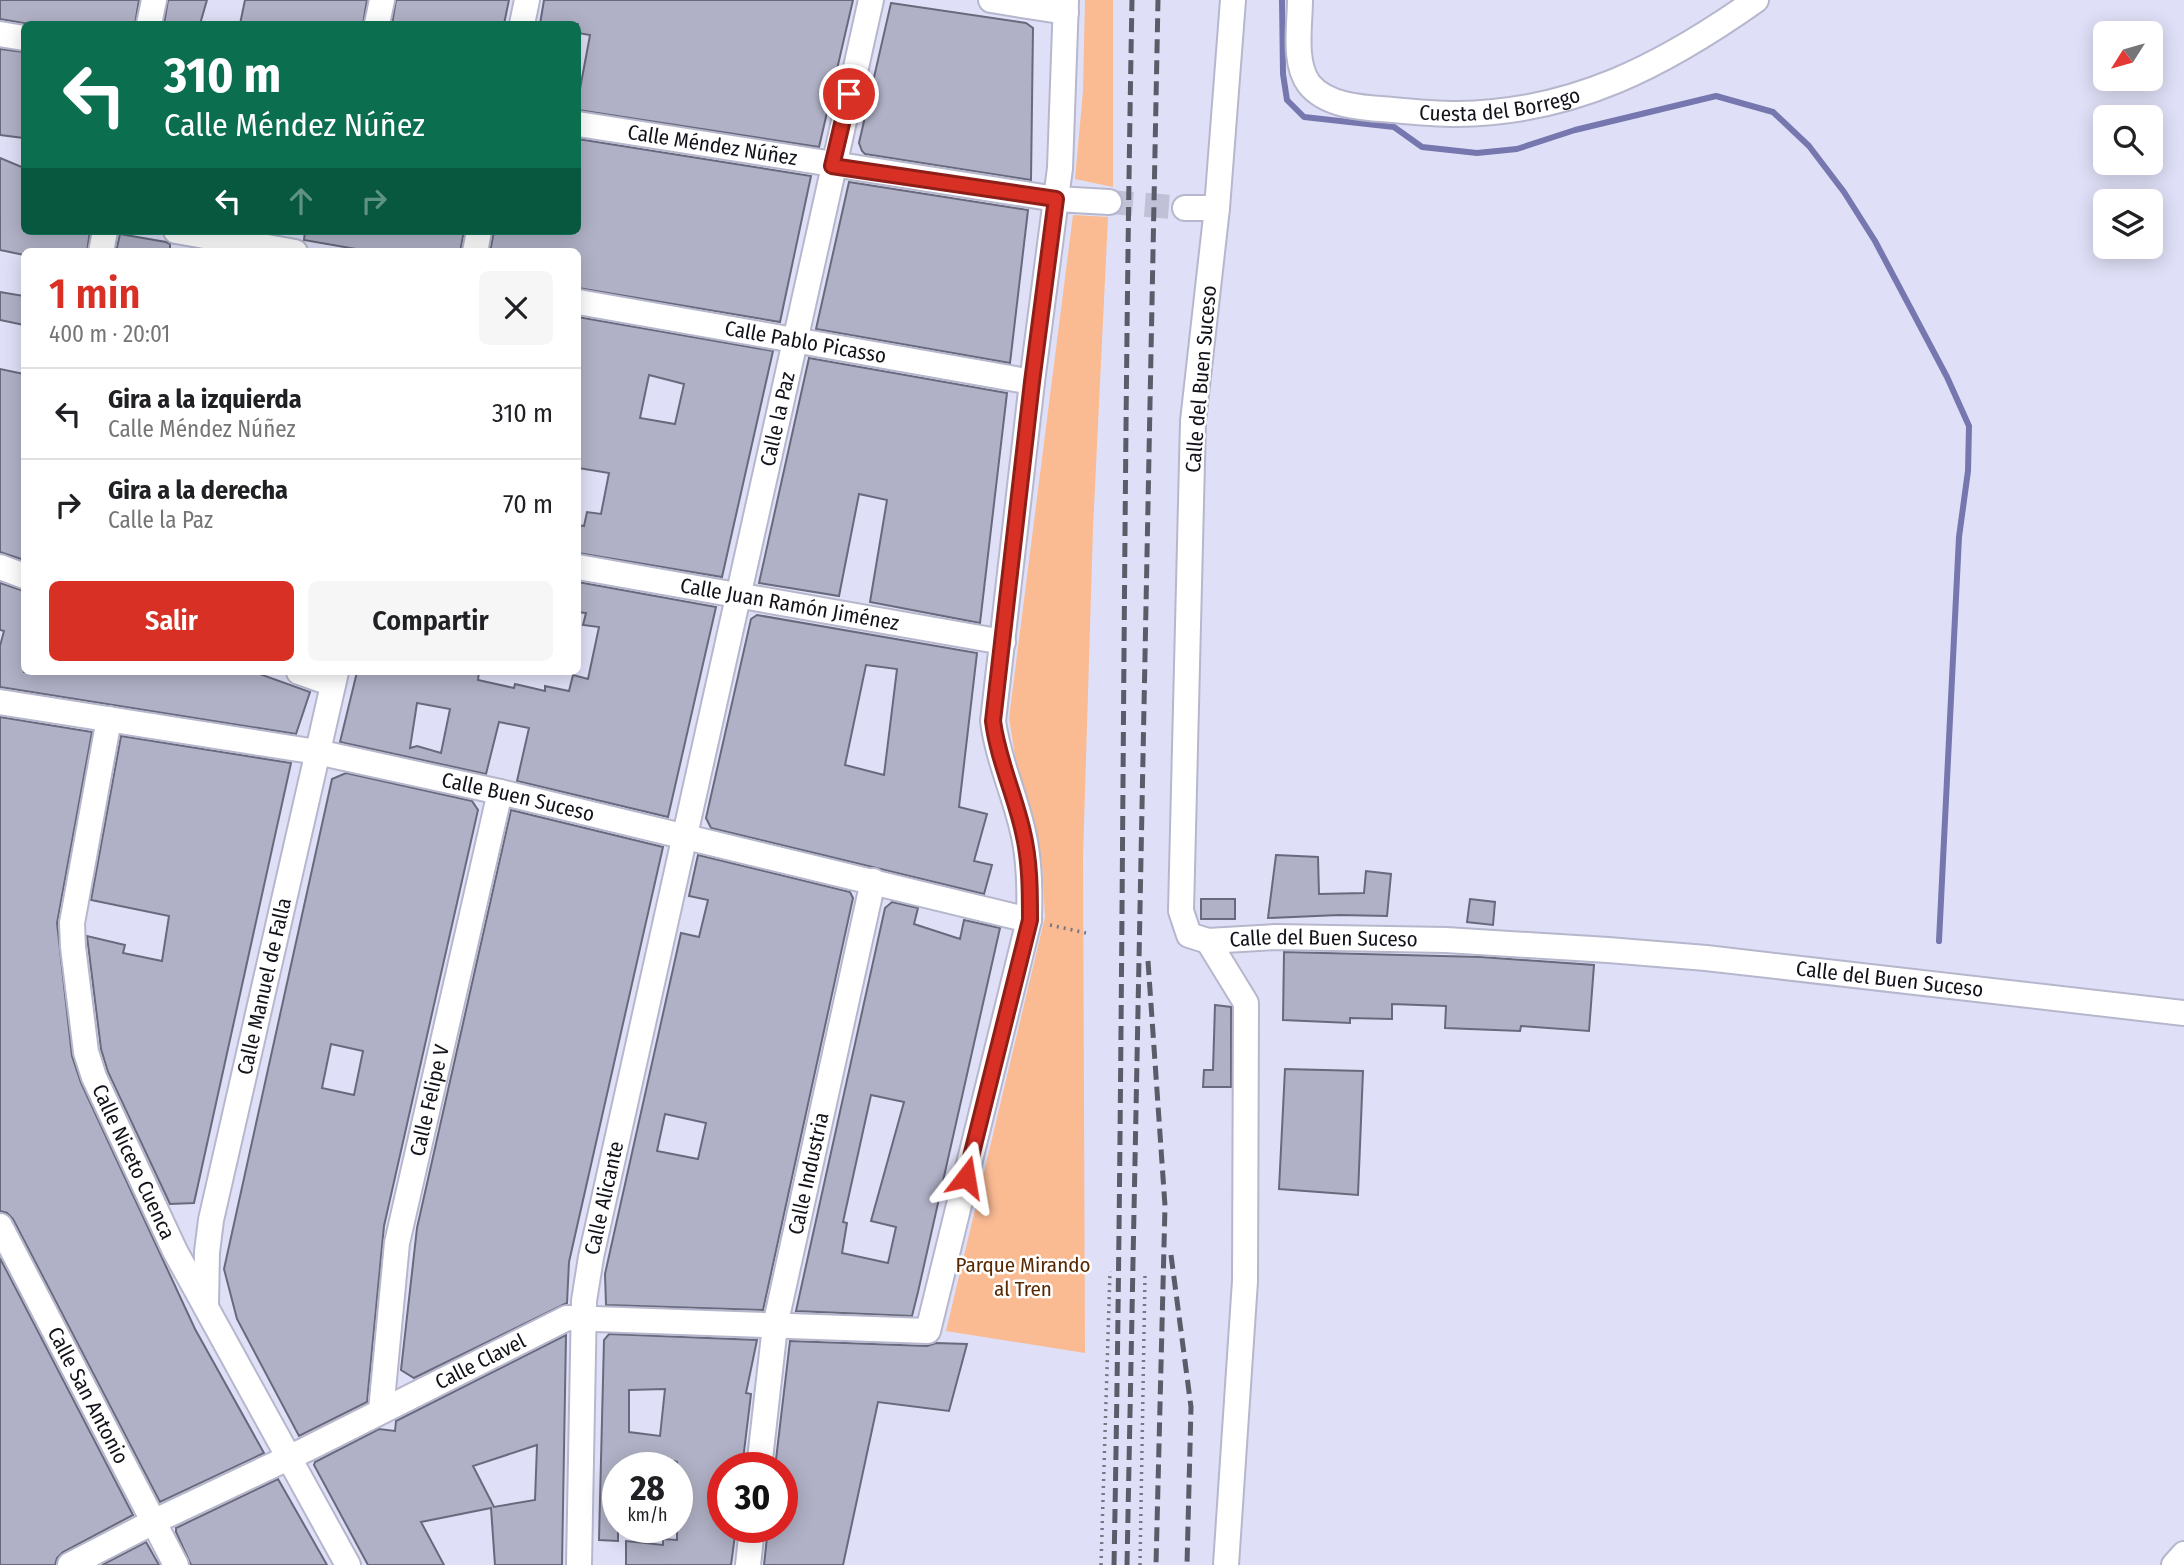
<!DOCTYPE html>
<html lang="es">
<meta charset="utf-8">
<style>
body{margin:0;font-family:"Fira Sans Condensed",sans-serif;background:#f6f6f6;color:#202124;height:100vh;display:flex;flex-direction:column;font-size:26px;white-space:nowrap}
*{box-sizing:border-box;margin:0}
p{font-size:23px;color:#757577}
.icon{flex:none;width:38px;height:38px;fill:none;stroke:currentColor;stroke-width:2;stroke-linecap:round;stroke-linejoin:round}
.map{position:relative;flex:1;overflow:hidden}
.side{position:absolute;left:21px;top:248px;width:560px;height:427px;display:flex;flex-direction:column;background:#fff;border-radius:10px;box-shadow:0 4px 18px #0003}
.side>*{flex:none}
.hud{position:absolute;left:21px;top:21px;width:560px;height:214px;border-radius:10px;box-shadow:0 4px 18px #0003;background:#0b6e4f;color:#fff;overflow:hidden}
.needle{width:46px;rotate:233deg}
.fabs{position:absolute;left:2093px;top:21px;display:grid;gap:14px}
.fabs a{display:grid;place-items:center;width:70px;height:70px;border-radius:10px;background:#fff;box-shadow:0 4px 18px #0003;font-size:35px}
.speed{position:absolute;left:602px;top:1452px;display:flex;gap:14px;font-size:35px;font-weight:700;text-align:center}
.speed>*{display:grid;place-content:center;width:91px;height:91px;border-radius:50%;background:#fff;box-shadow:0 4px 18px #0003;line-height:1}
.speed small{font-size:18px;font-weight:400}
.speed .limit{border:10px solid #d22;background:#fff;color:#111}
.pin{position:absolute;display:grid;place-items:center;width:60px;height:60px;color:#fff;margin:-30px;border:4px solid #fff;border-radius:50%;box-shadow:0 2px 7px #0007}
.me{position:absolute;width:77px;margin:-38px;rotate:14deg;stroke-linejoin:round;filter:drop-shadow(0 0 5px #0008)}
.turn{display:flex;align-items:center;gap:24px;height:147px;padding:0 28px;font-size:32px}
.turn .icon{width:91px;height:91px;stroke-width:2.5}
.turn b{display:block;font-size:49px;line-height:60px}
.lanes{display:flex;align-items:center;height:66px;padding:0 28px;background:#0003;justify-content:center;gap:35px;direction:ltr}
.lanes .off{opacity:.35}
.round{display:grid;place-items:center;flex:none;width:74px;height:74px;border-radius:10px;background:#f6f6f6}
.overview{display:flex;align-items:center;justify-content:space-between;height:119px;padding:0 28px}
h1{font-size:42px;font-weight:600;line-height:52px;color:#d93025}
.cta{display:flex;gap:14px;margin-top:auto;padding:14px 28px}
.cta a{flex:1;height:80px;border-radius:10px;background:#d93025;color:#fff;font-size:28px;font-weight:600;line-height:80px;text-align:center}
.cta a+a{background:#f6f6f6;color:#202124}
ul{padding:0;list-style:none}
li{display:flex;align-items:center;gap:21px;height:91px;padding:0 28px;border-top:2px solid #e0e0e0}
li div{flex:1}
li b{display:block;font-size:26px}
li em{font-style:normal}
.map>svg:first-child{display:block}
.green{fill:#faba92}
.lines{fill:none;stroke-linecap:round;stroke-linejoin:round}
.stream{stroke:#7777af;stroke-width:6}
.building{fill:#b0b1c6;stroke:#68697c;stroke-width:2;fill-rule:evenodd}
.minor-tunnel{stroke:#c0c1d6;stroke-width:24;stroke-dasharray:24 12;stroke-linecap:butt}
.minor-casing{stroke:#b6b7cd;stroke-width:28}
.path{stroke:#767785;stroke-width:3.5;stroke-dasharray:2 5;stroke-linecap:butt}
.minor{stroke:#fff;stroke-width:24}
.rail{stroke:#5b5c69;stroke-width:5;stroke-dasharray:14 7;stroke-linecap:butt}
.route-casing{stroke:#8d1f18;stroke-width:18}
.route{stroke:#d93025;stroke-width:12}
.labels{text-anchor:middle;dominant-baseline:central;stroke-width:5;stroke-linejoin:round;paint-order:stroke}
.street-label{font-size:21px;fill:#12131a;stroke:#fff}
.park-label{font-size:21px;fill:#592901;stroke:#fff}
</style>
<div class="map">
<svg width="2184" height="1565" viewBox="0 0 2184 1565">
<rect width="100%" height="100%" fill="#dfe0f7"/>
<path class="green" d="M 1085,0 L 1113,0 L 1113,187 L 1075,179 L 1083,91 Z
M 1073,215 L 1108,217 L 1093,528 L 1083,857 L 1085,1353 L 946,1331 L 1045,917 L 1042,862 L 1015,756 L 1009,718 Z"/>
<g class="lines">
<path class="stream" d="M 1282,0 L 1283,74 L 1287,100 L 1304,117 L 1394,127 L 1422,147 L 1477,153 L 1517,149 L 1575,130 L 1716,96 L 1773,112 L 1809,146 L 1844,192 L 1875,241 L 1947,377 L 1969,426 L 1968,471 L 1959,537 L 1939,941"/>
</g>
<path class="building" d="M 0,0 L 139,0 L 135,24 L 29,24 L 0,19 Z
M 168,0 L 207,0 L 200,24 L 164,24 Z
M 245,0 L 367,0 L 363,24 L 240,24 Z
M 396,0 L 509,0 L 504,24 L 392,24 Z
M 544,0 L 853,0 L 819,147 L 578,110 L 578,88 L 580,89 L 590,35 L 578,33 L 578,24 L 540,24 Z
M 891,3 L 1026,23 L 1033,28 L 1031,180 L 865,154 L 862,151 L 859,143 Z
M 0,49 L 24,52 L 24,138 L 0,135 Z
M 578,139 L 811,176 L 780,322 L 578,288 L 578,252 L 490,252 L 494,231 L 578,231 Z
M 0,158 L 24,168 L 24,231 L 90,231 L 87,252 L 24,252 L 24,255 L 0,250 Z
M 849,182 L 1028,210 L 1010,363 L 816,329 Z
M 305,231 L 464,231 L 460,252 L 373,252 L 304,240 Z
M 120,234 L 166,242 L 170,244 L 170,252 L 116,252 Z
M 0,292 L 24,296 L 24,325 L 0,320 Z
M 578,317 L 773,351 L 722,577 L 578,553 L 578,525 L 584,526 L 587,512 L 601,514 L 609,473 L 578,468 ZM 649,375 L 684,384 L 675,424 L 640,418 Z
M 809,358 L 1007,393 L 980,623 L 870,602 L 887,500 L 859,494 L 839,596 L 759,583 Z
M 0,369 L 24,374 L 24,560 L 0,552 Z
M 578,582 L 716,607 L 668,817 L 517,781 L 529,728 L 499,722 L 486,774 L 340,742 L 357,672 L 479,672 L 478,680 L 514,688 L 515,684 L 545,691 L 545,686 L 569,691 L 573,675 L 588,679 L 599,627 L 583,625 L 586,613 L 578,612 ZM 417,703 L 450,709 L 441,753 L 417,746 L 410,748 Z
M 0,583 L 24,591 L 24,672 L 254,672 L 310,692 L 296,734 L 0,687 L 0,646 L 4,631 L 0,630 Z
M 757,615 L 977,653 L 959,807 L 987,814 L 974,861 L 992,865 L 984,894 L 711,828 L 706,818 L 751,619 ZM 866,665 L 897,669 L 884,775 L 845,765 Z
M 0,717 L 92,732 L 57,923 L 72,1056 L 81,1083 L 195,1329 L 264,1453 L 160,1502 L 13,1219 L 7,1213 L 0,1211 Z
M 121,736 L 291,763 L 194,1203 L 170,1204 L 108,1072 L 101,1049 L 87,936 L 125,945 L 123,953 L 162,961 L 169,916 L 91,900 Z
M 346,773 L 472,801 L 478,810 L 384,1226 L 367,1402 L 299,1436 L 237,1319 L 224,1269 L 332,779 ZM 331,1044 L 363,1051 L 354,1095 L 322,1088 Z
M 511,810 L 663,847 L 569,1262 L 567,1303 L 414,1378 L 401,1370 L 417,1228 Z
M 698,855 L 850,892 L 853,898 L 763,1310 L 606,1305 L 605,1274 L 681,933 L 699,937 L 708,900 L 689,896 ZM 665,1114 L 706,1123 L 698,1159 L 657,1151 Z
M 1276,855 L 1318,857 L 1319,894 L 1364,893 L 1366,871 L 1391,874 L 1387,916 L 1339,915 L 1268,918 Z
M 1201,899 L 1235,899 L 1235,919 L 1201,919 Z
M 1470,899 L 1495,902 L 1493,925 L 1467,922 Z
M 892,902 L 918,908 L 914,924 L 960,939 L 964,920 L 1000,928 L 918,1292 L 912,1316 L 796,1311 L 885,908 ZM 871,1095 L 904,1102 L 871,1221 L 896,1227 L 888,1263 L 842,1253 L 847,1223 L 843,1222 Z
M 1284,952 L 1481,957 L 1594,965 L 1589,1031 L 1521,1026 L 1520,1031 L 1445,1028 L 1446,1006 L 1392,1004 L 1392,1019 L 1350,1018 L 1350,1023 L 1283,1020 Z
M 1215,1005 L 1231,1007 L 1231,1087 L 1203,1087 L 1204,1070 L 1213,1070 Z
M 1285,1069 L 1363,1071 L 1358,1195 L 1279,1189 Z
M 0,1258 L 133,1515 L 63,1552 L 57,1558 L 55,1565 L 0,1565 Z
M 609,1334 L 757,1340 L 746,1393 L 751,1394 L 742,1468 L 723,1468 L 723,1528 L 736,1528 L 731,1565 L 626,1565 L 626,1541 L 663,1545 L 663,1539 L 677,1540 L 677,1462 L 674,1461 L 629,1458 L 628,1468 L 618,1468 L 618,1541 L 599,1540 L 604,1340 ZM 665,1389 L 660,1436 L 629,1432 L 629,1390 Z
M 566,1335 L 562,1565 L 495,1565 L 491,1508 L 421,1522 L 444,1565 L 368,1565 L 314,1465 L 315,1462 L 379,1429 L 395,1431 L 396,1421 ZM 537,1445 L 535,1500 L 494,1507 L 473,1466 Z
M 790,1341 L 927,1346 L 936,1343 L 967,1344 L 949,1411 L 878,1402 L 843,1565 L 764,1565 L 768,1528 L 782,1528 L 782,1468 L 775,1468 Z
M 278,1479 L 327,1565 L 191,1565 L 176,1532 L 176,1528 Z
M 146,1542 L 159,1565 L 102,1565 Z"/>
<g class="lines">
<path class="minor-tunnel" d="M 1109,202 L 1185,208"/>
<defs>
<g id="minor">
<path d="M 991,0 L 1066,12"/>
<path id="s1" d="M 1233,0 L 1217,208 L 1193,421 L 1181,911 L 1189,935 L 1208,941 L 1276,937 L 1446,940 L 1608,950 L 1706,958 L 2184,1013"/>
<path id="s2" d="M 1300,0 C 1300,24 1293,63 1309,84 C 1327,107 1366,108 1393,110 C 1414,112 1436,114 1457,114 C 1573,113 1664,65 1756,0"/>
<path d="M 149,24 L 154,0"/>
<path d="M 377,24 L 382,0"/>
<path d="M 522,24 L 527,0"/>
<path d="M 0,34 L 24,38"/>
<path id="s3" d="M 578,124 L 1056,199 L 1109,202"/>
<path d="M 1185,208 L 1217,208"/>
<path d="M 176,231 L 295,252"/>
<path d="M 101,252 L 105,231"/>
<path d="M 475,252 L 479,231"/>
<path id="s4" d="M 578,302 L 1032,382"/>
<path d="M 0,567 L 24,576"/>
<path id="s5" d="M 578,567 L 1003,642"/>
<path d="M 299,672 L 333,684"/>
<path id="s6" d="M 0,702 L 317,752 L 500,792 L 1029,920"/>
<path id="s7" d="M 109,719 L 72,923 L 73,947 L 86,1052 L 94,1077 L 175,1251 L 348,1565"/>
<path d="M 1208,941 L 1246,1003 L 1245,1281 L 1226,1565"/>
<path id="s8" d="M 0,1226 L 176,1565"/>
<path id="s9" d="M 206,1304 L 207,1252 L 211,1220 L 336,672"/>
<path id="s10" d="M 381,1411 L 397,1243 L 500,792"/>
<path id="s11" d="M 759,1468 L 775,1326 L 873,881"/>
<path id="s12" d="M 70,1565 L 153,1522 L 307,1449 L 567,1318 L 928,1331 L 1029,920 C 1030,891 1030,861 1023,832 C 1015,795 998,760 993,721 L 1032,382 L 1060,168 L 1066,0"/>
<path id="s13" d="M 579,1565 L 584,1301 L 591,1257 L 871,0"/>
<path d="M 748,1565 L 752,1528"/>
<path d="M 2174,1565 L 2184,1554"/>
</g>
</defs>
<use href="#minor" class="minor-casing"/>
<path class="path" d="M 1050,925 L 1086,933
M 1101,1565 L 1110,1271
M 1140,1565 L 1145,1275"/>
<use href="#minor" class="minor"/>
<path class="rail" d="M 1148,961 L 1165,1206 L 1156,1565
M 1171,1255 L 1191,1407 L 1187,1565
M 1114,1565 C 1124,1043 1122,522 1132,0
M 1127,1565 L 1158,0"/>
</g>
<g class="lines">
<defs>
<path id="route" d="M 849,94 L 832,166 L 1056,199 L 1032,382 L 993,721 C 998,760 1015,795 1023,832 C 1030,861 1030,891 1030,920 L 966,1177"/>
</defs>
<use href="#route" class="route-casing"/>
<use href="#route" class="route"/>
</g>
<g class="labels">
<g class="street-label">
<text stroke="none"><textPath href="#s2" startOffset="284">Cuesta del Borrego</textPath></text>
<text stroke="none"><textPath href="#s3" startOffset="136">Calle Méndez Núñez</textPath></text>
<text stroke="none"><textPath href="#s4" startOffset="231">Calle Pablo Picasso</textPath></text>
<text transform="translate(1201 379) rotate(-85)">Calle del Buen Suceso</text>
<text stroke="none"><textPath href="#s13" startOffset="1167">Calle la Paz</textPath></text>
<text stroke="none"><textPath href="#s5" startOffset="215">Calle Juan Ramón Jiménez</textPath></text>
<text stroke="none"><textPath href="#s6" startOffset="527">Calle Buen Suceso</textPath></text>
<text stroke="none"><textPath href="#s1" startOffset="1074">Calle del Buen Suceso</textPath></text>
<text stroke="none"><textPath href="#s1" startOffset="1642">Calle del Buen Suceso</textPath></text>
<text stroke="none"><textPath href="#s9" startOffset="324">Calle Manuel de Falla</textPath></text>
<text stroke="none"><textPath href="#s10" startOffset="315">Calle Felipe V</textPath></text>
<text stroke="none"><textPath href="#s7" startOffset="457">Calle Niceto Cuenca</textPath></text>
<text stroke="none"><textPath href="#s11" startOffset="299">Calle Industria</textPath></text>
<text stroke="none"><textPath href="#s13" startOffset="369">Calle Alicante</textPath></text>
<text stroke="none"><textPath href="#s12" startOffset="458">Calle Clavel</textPath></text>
<text stroke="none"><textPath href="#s8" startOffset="191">Calle San Antonio</textPath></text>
</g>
<g class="park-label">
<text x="1023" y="1265">Parque Mirando<tspan x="1023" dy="24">al Tren</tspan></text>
</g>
</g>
</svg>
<div class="fabs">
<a><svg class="needle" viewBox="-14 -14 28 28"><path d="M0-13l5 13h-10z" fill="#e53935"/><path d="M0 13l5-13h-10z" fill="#757577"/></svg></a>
<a><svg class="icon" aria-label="search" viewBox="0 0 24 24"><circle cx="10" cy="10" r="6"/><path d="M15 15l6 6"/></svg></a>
<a><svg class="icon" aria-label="layers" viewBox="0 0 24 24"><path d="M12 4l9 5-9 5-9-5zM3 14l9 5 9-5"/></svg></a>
</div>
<div class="speed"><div>28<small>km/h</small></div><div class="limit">30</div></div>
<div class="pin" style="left:849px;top:94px;background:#d93025"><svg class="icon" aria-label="arrive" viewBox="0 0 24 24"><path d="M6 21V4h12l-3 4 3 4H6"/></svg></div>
<svg class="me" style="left:966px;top:1177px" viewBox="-20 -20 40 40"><path d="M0-17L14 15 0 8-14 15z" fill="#d93025" stroke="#fff" stroke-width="4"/></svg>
<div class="hud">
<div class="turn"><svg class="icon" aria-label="left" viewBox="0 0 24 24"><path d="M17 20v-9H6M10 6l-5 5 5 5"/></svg><div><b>310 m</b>Calle Méndez Núñez</div></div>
<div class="lanes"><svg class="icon" aria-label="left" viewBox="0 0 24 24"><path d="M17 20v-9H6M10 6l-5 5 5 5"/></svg><svg class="icon off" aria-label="ahead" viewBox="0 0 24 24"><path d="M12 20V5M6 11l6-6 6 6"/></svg><svg class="icon off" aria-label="right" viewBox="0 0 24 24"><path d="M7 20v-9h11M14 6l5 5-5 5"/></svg></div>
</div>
<section class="side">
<div class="overview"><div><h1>1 min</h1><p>400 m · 20:01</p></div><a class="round"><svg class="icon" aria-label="close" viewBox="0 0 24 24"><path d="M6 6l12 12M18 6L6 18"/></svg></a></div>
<ul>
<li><svg class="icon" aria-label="left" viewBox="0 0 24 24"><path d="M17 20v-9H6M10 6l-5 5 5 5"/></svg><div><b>Gira a la izquierda</b><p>Calle Méndez Núñez</p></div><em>310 m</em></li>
<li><svg class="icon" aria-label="right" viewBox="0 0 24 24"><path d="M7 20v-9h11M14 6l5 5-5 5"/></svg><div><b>Gira a la derecha</b><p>Calle la Paz</p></div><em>70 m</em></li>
</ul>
<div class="cta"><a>Salir</a><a>Compartir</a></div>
</section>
</div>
